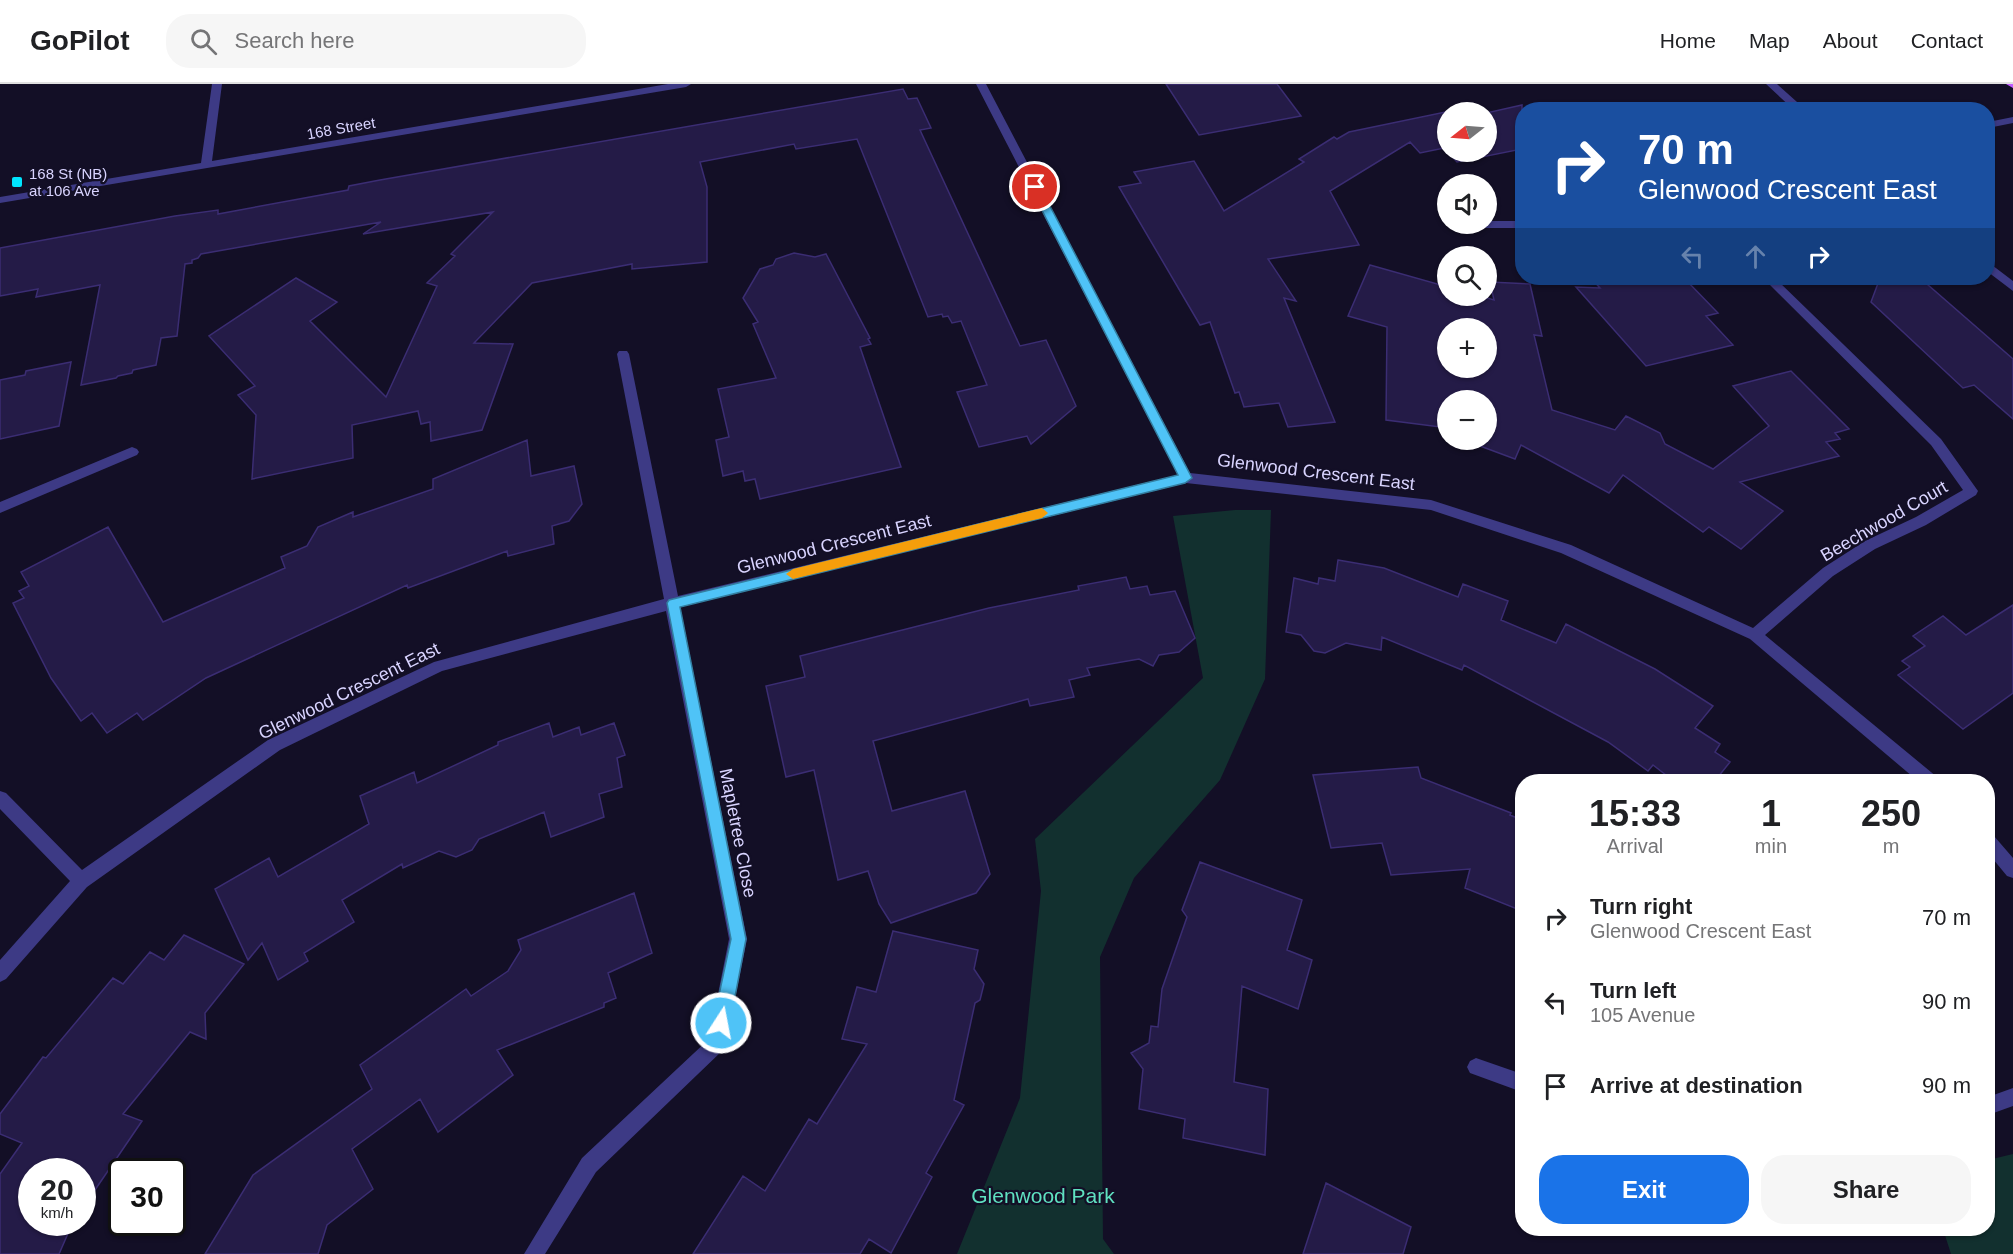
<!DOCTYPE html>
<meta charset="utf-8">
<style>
body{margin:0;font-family:Helvetica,sans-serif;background:#f6f6f6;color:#202124;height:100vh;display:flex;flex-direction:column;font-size:22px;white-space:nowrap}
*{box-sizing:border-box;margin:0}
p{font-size:20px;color:#757577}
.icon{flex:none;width:33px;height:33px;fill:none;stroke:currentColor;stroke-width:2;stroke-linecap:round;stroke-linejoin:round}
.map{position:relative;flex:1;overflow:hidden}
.details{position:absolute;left:1515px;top:690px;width:480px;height:462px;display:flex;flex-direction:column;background:#fff;border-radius:24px;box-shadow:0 2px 4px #0004}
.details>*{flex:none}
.guide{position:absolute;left:1515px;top:18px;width:480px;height:183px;border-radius:24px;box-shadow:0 2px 4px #0004;background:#1a4fa0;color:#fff;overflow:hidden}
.needle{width:39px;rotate:253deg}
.tools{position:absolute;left:1437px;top:18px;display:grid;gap:12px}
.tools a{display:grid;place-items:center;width:60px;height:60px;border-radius:50%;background:#fff;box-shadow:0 2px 4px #0004;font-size:30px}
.speed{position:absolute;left:18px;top:1074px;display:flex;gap:12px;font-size:30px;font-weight:700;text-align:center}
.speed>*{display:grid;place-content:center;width:78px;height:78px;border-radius:50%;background:#fff;box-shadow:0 2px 4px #0004;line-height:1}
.speed small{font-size:15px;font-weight:400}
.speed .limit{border:3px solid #111;border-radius:9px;background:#fff;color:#111}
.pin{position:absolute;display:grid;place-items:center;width:51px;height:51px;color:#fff;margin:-26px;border:3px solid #fff;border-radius:50%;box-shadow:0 2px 6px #0007}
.me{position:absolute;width:66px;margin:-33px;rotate:11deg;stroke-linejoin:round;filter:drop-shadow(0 0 4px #0008)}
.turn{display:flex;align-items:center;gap:21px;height:126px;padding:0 24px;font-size:27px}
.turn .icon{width:78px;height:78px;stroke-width:2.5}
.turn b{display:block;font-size:42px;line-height:51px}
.lanes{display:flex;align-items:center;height:57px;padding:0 24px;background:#0003;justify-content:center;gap:30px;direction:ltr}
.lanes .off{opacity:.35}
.eta{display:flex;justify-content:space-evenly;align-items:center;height:102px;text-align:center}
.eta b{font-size:36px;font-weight:700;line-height:42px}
.cta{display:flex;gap:12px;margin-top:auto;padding:12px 24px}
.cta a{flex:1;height:69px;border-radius:24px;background:#1a73e8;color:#fff;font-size:24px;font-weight:700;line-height:69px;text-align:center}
.cta a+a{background:#f6f6f6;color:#202124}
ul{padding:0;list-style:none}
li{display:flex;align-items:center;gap:18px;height:84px;padding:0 24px}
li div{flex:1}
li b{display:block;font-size:22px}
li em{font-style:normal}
header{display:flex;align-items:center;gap:36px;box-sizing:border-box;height:84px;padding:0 30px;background:#fff;border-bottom:2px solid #e0e0e0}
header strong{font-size:28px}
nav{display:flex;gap:33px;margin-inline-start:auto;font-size:21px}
.search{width:420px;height:54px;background:#f6f6f6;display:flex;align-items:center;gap:15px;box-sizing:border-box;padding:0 21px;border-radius:24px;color:#757577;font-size:22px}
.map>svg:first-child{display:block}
.green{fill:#12302f}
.building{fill:#241b47;stroke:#3b2d73;stroke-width:1.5;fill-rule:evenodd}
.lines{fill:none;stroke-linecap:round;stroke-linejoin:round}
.minor{fill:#3d3a85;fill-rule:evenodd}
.major{fill:#c25bff;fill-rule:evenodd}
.route{fill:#4fc3f7;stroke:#337fa1;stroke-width:1.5}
.slow{fill:#f59e0b}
.poi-dot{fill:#00e5ff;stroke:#130f26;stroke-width:2}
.labels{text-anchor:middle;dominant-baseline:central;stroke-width:4.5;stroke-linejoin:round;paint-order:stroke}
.far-street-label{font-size:15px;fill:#d9d4ff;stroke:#130f26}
.far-poi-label{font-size:15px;fill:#d9d4ff;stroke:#130f26;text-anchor:start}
.street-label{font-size:18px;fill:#d9d4ff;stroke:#130f26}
.near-park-label{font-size:21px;fill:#5fe0c0;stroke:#130f26}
</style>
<header>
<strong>GoPilot</strong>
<div class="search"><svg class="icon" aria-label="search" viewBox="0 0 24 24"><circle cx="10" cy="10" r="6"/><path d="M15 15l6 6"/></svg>Search here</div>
<nav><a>Home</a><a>Map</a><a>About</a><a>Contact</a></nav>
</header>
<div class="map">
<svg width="2013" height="1170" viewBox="0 0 2013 1170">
<rect width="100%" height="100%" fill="#130f26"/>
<path class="green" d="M 1235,426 L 1271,426 L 1265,595 L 1220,696 L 1134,794 L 1100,873 L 1103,1155 L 1114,1170 L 957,1170 L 1020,1014 L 1041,807 L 1035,755 L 1203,594 L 1173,432 Z
M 2013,1070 L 2013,1170 L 1951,1170 L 1943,1145 L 1988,1144 L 1988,1076 Z"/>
<path class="building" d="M 1166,0 L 1277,0 L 1301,32 L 1199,51 Z
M 903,5 L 908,15 L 917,14 L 931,44 L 920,46 L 1020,262 L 1046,256 L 1076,322 L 1031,360 L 1027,352 L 979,363 L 957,308 L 987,301 L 961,237 L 952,239 L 948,232 L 943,233 L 942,230 L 928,233 L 857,55 L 796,65 L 794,60 L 700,78 L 707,103 L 707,178 L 632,185 L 632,180 L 532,199 L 474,259 L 513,260 L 482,346 L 431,357 L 430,338 L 421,340 L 418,327 L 352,341 L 353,374 L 252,395 L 256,331 L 238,311 L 255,302 L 209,252 L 296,194 L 337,218 L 310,237 L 386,313 L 437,202 L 427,199 L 455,172 L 451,170 L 493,128 L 363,150 L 381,138 L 201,170 L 198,174 L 192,176 L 192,179 L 185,180 L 177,252 L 161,254 L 156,281 L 133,286 L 132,289 L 118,292 L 116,294 L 81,301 L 100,201 L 36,213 L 38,205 L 0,212 L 0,164 L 175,132 L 218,126 L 218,130 L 348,106 L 349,102 L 380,96 Z
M 1522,21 L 1522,65 L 1457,78 L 1444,64 L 1420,69 L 1410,58 L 1330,107 L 1359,161 L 1268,175 L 1296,217 L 1284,214 L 1335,338 L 1288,343 L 1279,319 L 1244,323 L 1239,308 L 1235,309 L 1210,238 L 1200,241 L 1119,103 L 1141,99 L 1134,88 L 1194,77 L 1224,127 L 1304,78 L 1299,75 L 1334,53 L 1337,55 L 1349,48 L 1455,26 L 1457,28 L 1448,28 L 1448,68 L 1486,68 L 1486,29 Z
M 794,169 L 815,173 L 826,170 L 870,254 L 868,255 L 871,260 L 860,263 L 901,383 L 760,415 L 755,395 L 745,397 L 743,387 L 723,392 L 716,356 L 729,353 L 718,305 L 776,294 L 753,240 L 758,238 L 743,214 L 760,185 L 773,181 L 776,175 Z
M 1370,181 L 1448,203 L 1448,212 L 1480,212 L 1494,216 L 1490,198 L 1530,200 L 1542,252 L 1534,251 L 1552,326 L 1615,346 L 1626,332 L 1660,349 L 1665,360 L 1713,385 L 1769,342 L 1733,302 L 1791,287 L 1849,345 L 1835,349 L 1840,355 L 1826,358 L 1839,372 L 1740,398 L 1783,427 L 1741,465 L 1709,443 L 1703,448 L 1623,391 L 1609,409 L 1521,361 L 1515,375 L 1472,359 L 1473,356 L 1486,356 L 1486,316 L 1448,316 L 1448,344 L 1386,336 L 1387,243 L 1348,232 ZM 1448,244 L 1486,244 L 1486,284 L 1448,284 Z
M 1591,194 L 1684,194 L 1718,229 L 1706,232 L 1733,261 L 1646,282 L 1576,203 L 1600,204 Z
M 1880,194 L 1920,194 L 2013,275 L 2013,335 L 1974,301 L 1963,304 L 1871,218 Z
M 71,278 L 59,342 L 0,355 L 0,296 L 25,291 L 26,287 Z
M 527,356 L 531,392 L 574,382 L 582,420 L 569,437 L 552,442 L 554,460 L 508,472 L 507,467 L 408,504 L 407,501 L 206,594 L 143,636 L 137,629 L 107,649 L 92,629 L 81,637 L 51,594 L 13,519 L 24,514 L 19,507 L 29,502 L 21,488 L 108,443 L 163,538 L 285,484 L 281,473 L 307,462 L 318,443 L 353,428 L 353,433 L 433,405 L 433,395 Z
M 1338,476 L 1384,484 L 1458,513 L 1463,500 L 1508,517 L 1501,536 L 1556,559 L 1566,540 L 1655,585 L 1713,622 L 1695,644 L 1720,660 L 1715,668 L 1730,678 L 1714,698 L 1675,698 L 1653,681 L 1648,687 L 1608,658 L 1464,581 L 1462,586 L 1382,553 L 1381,566 L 1346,559 L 1325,569 L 1314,567 L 1301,551 L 1286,548 L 1294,494 L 1318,500 L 1319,494 L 1335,497 Z
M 1126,493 L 1130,505 L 1147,502 L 1150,511 L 1175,507 L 1195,554 L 1179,568 L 1159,571 L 1153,582 L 1139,575 L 1087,584 L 1090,591 L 1069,596 L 1074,613 L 1030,622 L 1028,615 L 873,657 L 892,727 L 965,707 L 990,790 L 976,809 L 891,839 L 879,820 L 868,787 L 838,796 L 814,686 L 786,693 L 766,602 L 805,593 L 800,572 L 989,524 L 1079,506 L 1078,502 Z
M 2013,521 L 2013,609 L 1963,645 L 1898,591 L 1910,583 L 1902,577 L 1925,562 L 1913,552 L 1943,532 L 1966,551 Z
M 549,639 L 553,653 L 579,643 L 581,651 L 614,639 L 625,671 L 617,674 L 622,703 L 599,710 L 604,733 L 551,753 L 544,728 L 479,755 L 472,766 L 456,773 L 439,767 L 403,784 L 402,780 L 342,816 L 354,838 L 304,869 L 308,877 L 278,896 L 262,859 L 248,876 L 215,805 L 269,774 L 278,793 L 369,740 L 360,712 L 414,688 L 417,699 L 498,661 L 498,658 Z
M 1418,683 L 1421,694 L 1511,729 L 1510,731 L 1522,736 L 1522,827 L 1465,804 L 1470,785 L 1391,791 L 1382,759 L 1331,764 L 1313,691 Z
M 1200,778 L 1302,816 L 1287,866 L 1312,876 L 1298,925 L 1242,902 L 1234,998 L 1268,1005 L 1265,1071 L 1183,1054 L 1185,1035 L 1139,1025 L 1143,985 L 1131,969 L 1149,959 L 1151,942 L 1158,943 L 1162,905 L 1187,833 L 1182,826 Z
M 634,809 L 652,869 L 608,889 L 616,914 L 604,919 L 604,923 L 497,966 L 513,991 L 438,1048 L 420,1015 L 352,1065 L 373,1105 L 327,1141 L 318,1170 L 205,1170 L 253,1091 L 372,1005 L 360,981 L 466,905 L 471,912 L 508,887 L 521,866 L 518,856 Z
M 893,847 L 978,866 L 974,885 L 984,900 L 980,916 L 975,919 L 954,1016 L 964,1021 L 926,1089 L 932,1093 L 891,1169 L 869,1155 L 860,1170 L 693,1170 L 743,1092 L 765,1107 L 809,1035 L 817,1040 L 867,960 L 842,955 L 857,903 L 876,908 Z
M 184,851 L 244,880 L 205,929 L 206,955 L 190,948 L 123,1030 L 142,1037 L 82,1125 L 82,1088 L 32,1088 L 32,1138 L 73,1138 L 59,1170 L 0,1170 L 0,1090 L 22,1059 L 0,1050 L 0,1030 L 43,973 L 46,974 L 113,894 L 123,900 L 150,868 L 164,876 Z
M 1326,1099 L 1411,1143 L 1403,1170 L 1303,1170 Z"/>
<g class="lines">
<path class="minor" d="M 212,0 L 222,0 L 212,77 L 668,0 L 691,0 L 686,3 L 0,119 L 0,113 L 201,79 Z
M 976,0 L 986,0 L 1190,389 L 1431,416 L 1571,461 L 1753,544 L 1823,484 L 1865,457 L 1916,433 L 1963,406 L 1931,361 L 1763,194 L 1775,194 L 1941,355 L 1978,407 L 1976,411 L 1926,441 L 1875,465 L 1833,492 L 1765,551 L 1937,693 L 1939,698 L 1919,698 L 1750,555 L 1561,469 L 1431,426 L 1186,399 L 680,523 L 747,855 L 726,960 L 723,966 L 596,1088 L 545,1170 L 524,1170 L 582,1074 L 709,955 L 729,855 L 666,527 L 442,587 L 280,666 L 87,803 L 6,895 L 0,898 L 0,876 L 70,797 L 0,725 L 0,707 L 6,709 L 82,786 L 268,656 L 434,578 L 664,515 L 617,270 L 619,267 L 627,267 L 629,270 L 678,512 L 1178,391 Z
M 1766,0 L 1777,0 L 1806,26 L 1794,26 Z
M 2013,33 L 2013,39 L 1988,44 L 1988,38 Z
M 1486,137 L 1522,137 L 1522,144 L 1477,144 L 1471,140 L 1486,140 Z
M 1988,178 L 2013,197 L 2013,207 L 1988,188 Z
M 132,363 L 137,365 L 139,368 L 137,371 L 0,429 L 0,418 Z
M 1988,749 L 1994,752 L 2013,774 L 2013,794 L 2007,792 L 1988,769 Z
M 1476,974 L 1522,990 L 1522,1008 L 1470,989 L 1467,983 L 1470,977 Z
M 2013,1004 L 2013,1022 L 1988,1031 L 1988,1013 Z"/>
<path class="major" d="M 2006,0 L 2013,0 L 2013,4 Z"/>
</g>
<path class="route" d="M 1035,100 L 1040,103 L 1192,394 L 1185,399 L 680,523 L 746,855 L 730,939 L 727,945 L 721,947 L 716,945 L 713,939 L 731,855 L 667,519 L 669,516 L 1178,391 L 1030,103 Z"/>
<path class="slow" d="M 1042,424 L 1048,429 L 1042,434 L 793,495 L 786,490 L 793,485 Z"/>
<rect class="poi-dot" x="11" y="92" width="12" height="12" rx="3"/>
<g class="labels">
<g class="far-street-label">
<text transform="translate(341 44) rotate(-10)">168 Street</text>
</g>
<g class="far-poi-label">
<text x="29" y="89">168 St (NB)<tspan x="29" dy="17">at 106 Ave</tspan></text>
</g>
<g class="street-label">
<text transform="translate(1316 388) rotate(7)">Glenwood Crescent East</text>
<text transform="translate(1884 437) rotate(-30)">Beechwood Court</text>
<text transform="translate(834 460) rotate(-14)">Glenwood Crescent East</text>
<text transform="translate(349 607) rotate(-26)">Glenwood Crescent East</text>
<text transform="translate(738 749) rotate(79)">Mapletree Close</text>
</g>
<g class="near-park-label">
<text x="1043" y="1111">Glenwood Park</text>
</g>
</g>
</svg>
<div class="tools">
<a><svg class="needle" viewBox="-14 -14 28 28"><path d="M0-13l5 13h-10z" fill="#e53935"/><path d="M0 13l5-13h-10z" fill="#757577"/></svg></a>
<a><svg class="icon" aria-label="sound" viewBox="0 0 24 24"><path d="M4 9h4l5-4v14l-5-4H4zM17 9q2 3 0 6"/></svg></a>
<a><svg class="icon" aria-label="search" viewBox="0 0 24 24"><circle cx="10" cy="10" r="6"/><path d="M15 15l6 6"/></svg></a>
<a>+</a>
<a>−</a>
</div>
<div class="speed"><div>20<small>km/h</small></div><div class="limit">30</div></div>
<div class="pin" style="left:1035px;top:103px;background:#d93025"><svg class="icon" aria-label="arrive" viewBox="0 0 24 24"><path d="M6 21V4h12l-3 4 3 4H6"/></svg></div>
<svg class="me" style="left:721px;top:939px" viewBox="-20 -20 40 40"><circle r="17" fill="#4fc3f7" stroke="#fff" stroke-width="3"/><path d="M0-11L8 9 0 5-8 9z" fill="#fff"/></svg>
<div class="guide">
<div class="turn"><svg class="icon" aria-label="right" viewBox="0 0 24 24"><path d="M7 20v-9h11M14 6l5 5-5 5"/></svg><div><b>70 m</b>Glenwood Crescent East</div></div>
<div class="lanes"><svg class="icon off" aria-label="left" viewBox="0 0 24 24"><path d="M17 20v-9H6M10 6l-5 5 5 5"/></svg><svg class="icon off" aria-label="ahead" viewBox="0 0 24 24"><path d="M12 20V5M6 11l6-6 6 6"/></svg><svg class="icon" aria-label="right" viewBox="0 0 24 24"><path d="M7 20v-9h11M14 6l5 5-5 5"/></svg></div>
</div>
<section class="details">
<div class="eta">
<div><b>15:33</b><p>Arrival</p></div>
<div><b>1</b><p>min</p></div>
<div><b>250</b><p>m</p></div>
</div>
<ul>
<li><svg class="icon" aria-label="right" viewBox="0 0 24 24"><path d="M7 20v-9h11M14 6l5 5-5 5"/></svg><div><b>Turn right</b><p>Glenwood Crescent East</p></div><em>70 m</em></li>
<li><svg class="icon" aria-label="left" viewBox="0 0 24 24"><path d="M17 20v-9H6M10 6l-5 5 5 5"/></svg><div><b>Turn left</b><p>105 Avenue</p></div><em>90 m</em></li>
<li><svg class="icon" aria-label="arrive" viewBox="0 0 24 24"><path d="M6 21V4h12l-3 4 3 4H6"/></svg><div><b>Arrive at destination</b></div><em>90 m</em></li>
</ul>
<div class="cta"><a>Exit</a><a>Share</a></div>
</section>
</div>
